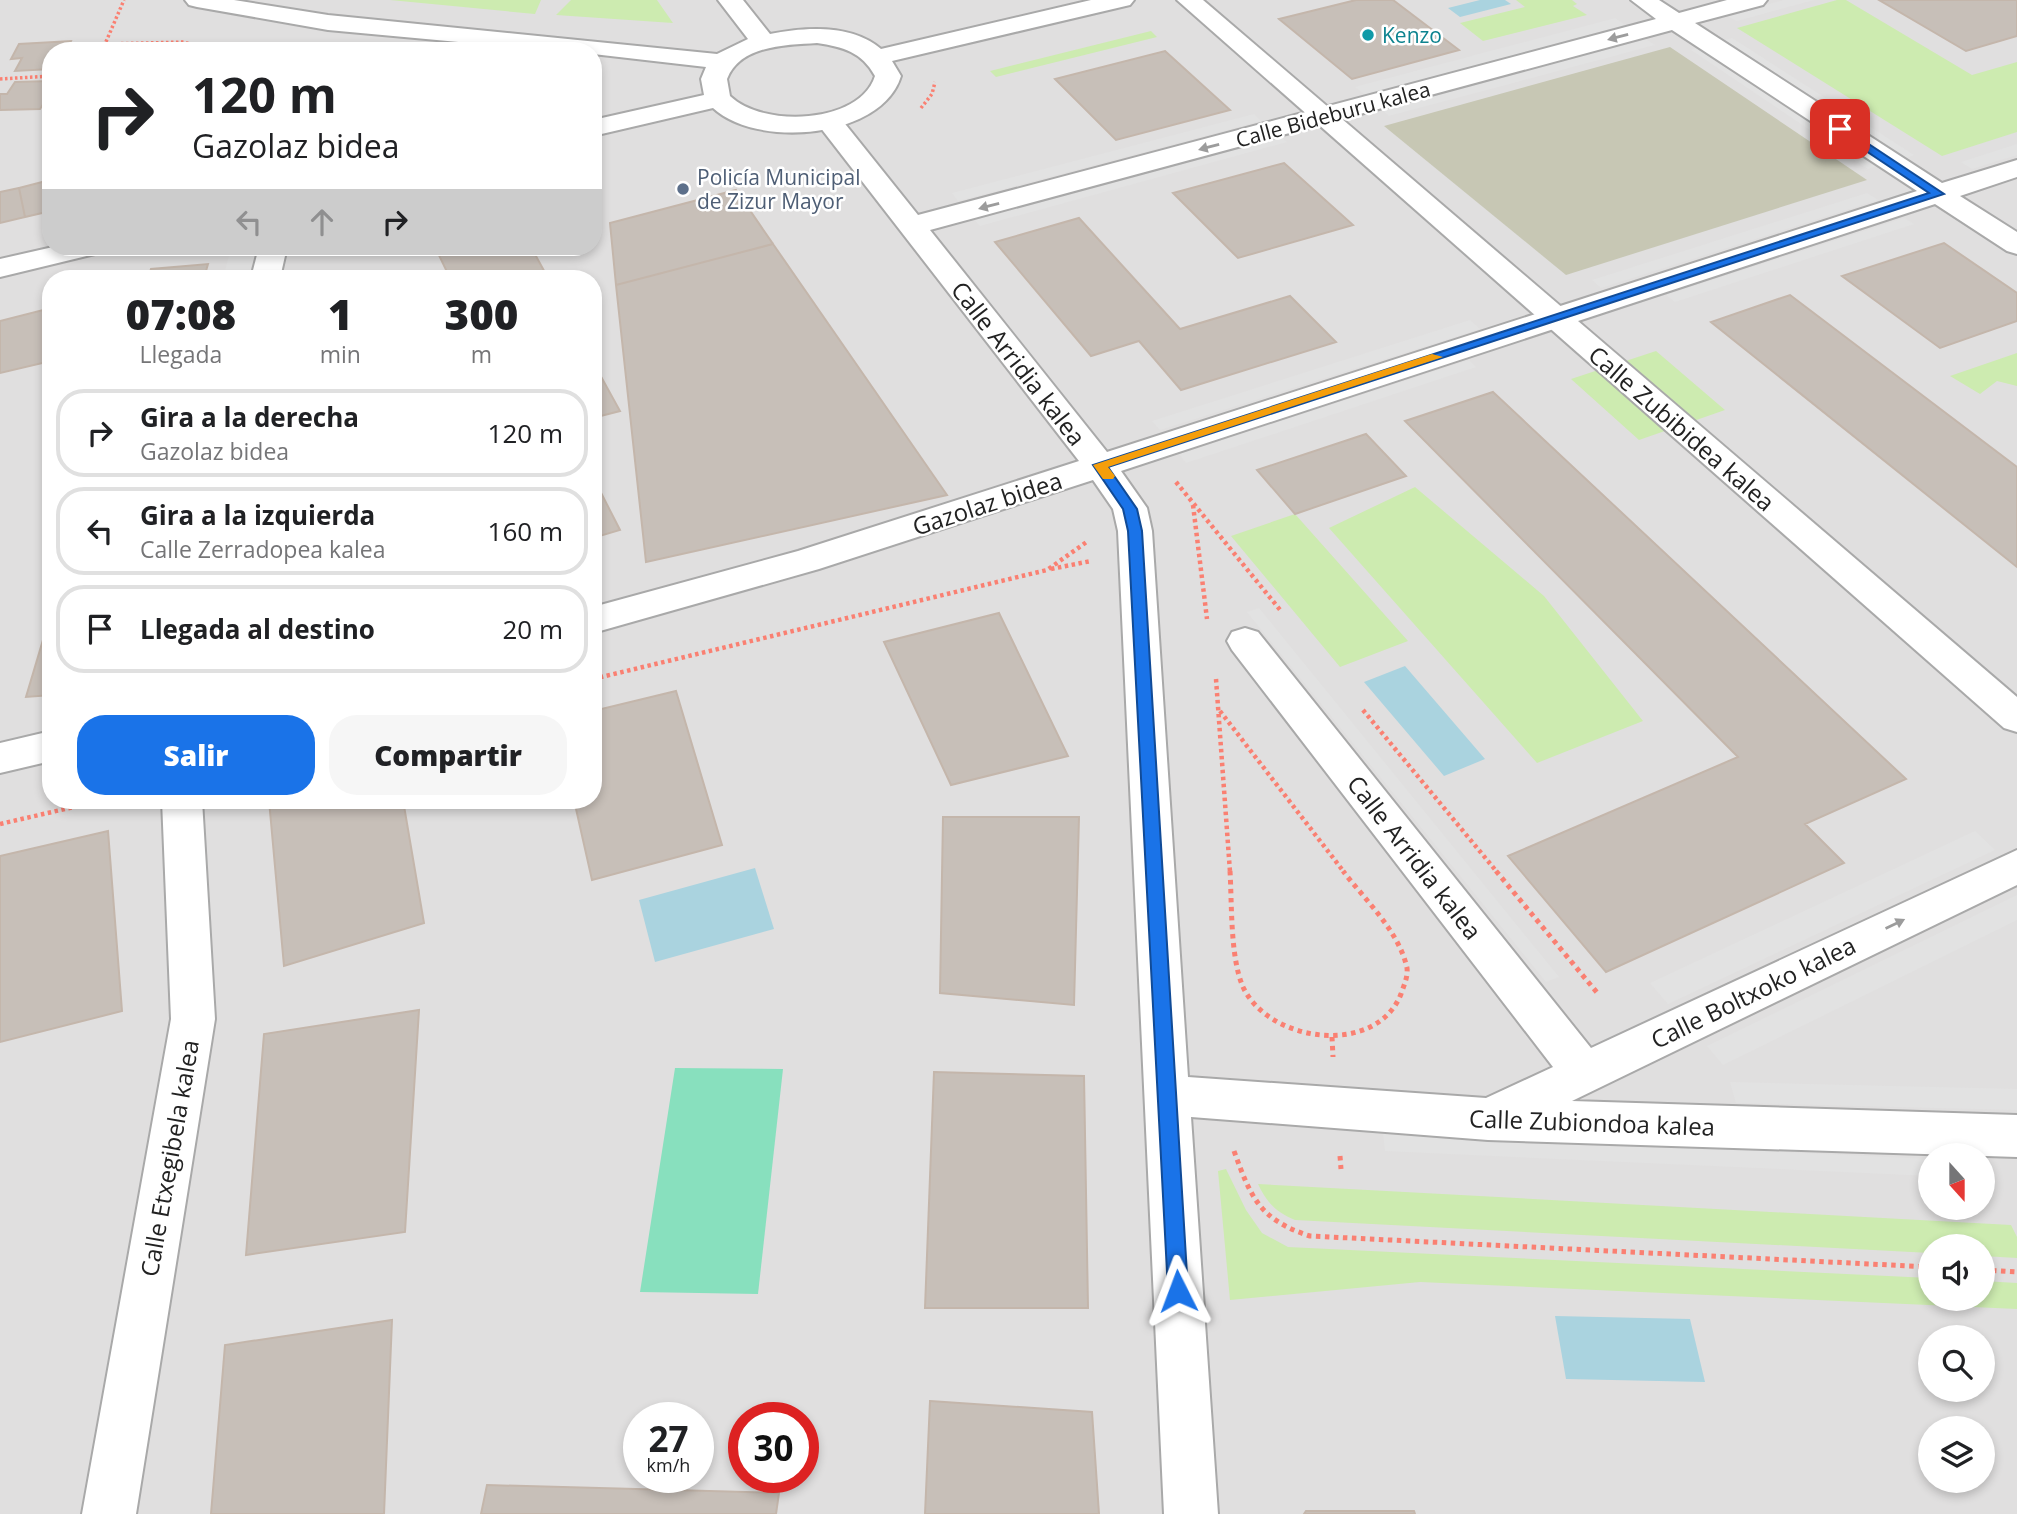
<!DOCTYPE html>
<html lang="es">
<meta charset="utf-8">
<style>
body{margin:0;font-family:"Open Sans",sans-serif;background:#f6f6f6;color:#202124;height:100vh;display:flex;flex-direction:column;font-size:26px;white-space:nowrap}
*{box-sizing:border-box;margin:0}
p{font-size:23px;color:#757577}
.icon{flex:none;width:38px;height:38px;fill:none;stroke:currentColor;stroke-width:2;stroke-linecap:round;stroke-linejoin:round}
.map{position:relative;flex:1;overflow:hidden}
.side{position:absolute;left:42px;top:270px;width:560px;height:539px;display:flex;flex-direction:column;background:#fff;border-radius:28px;box-shadow:0 4px 10px #0003}
.side>*{flex:none}
.top-card{position:absolute;left:42px;top:42px;width:560px;height:214px;border-radius:28px;box-shadow:0 4px 10px #0003;background:#fff;color:#202124;overflow:hidden}
.needle{width:46px;rotate:159deg}
.tools{position:absolute;left:1918px;top:1143px;display:grid;gap:14px}
.tools a{display:grid;place-items:center;width:77px;height:77px;border-radius:50%;background:#fff;box-shadow:0 4px 10px #0003;font-size:35px}
.speed{position:absolute;left:623px;top:1402px;display:flex;gap:14px;font-size:35px;font-weight:700;text-align:center}
.speed>*{display:grid;place-content:center;width:91px;height:91px;border-radius:50%;background:#fff;box-shadow:0 4px 10px #0003;line-height:1}
.speed small{font-size:18px;font-weight:400}
.speed .limit{border:10px solid #d22;background:#fff;color:#111}
.pin{position:absolute;display:grid;place-items:center;width:60px;height:60px;color:#fff;margin:-30px;border-radius:14px;box-shadow:0 4px 10px #0006}
.me{position:absolute;width:77px;margin:-38px;rotate:357deg;stroke-linejoin:round;filter:drop-shadow(0 0 5px #0008)}
.turn{display:flex;align-items:center;gap:24px;height:147px;padding:0 35px;font-size:32px}
.turn .icon{width:91px;height:91px;stroke-width:2.5}
.turn b{display:block;font-size:49px;line-height:60px}
.lanes{display:flex;align-items:center;height:66px;padding:0 35px;background:#0003;justify-content:center;gap:35px;direction:ltr}
.lanes .off{opacity:.35}
.eta{display:flex;justify-content:space-evenly;align-items:center;height:119px;text-align:center}
.eta b{font-size:42px;font-weight:800;line-height:49px}
.action{display:flex;gap:14px;margin-top:auto;padding:14px 35px}
.action a{flex:1;height:80px;border-radius:28px;background:#1a73e8;color:#fff;font-size:28px;font-weight:800;line-height:80px;text-align:center}
.action a+a{background:#f6f6f6;color:#202124}
ul{padding:0;list-style:none}
li{display:flex;align-items:center;gap:21px;height:88px;margin:0 14px 10px;padding:0 21px;border:4px solid #e0e0e0;border-radius:28px}
li div{flex:1}
li b{display:block;font-size:26px}
li em{font-style:normal}
.map>svg:first-child{display:block}
.residential{fill:#e0dfdf;fill-rule:evenodd}
.construction{fill:#c7c7b4}
.grass{fill:#cdebb0}
.pitch{fill:#88e0be}
.parking{fill:#e2e2e2}
.water{fill:#aad3df}
.building{fill:#c7bfb8;stroke:#c4b6ab;stroke-width:2}
.lines{fill:none;stroke-linecap:round;stroke-linejoin:round}
.pedestrian-casing{stroke:#a9a9a9;stroke-width:4}
.minor-casing{stroke:#a9a9a9;stroke-width:4}
.tertiary-casing{stroke:#a9a9a9;stroke-width:4}
.path-far2{stroke:#fa8072;stroke-width:3.5;stroke-dasharray:2.5 2.5;stroke-linecap:butt}
.path-far1{stroke:#fa8072;stroke-width:4.5;stroke-dasharray:3.5 3.5;stroke-linecap:butt}
.path{stroke:#fa8072;stroke-width:5;stroke-dasharray:4.5 4.5;stroke-linecap:butt}
.pedestrian{fill:#fff;fill-rule:evenodd}
.minor{fill:#fff;fill-rule:evenodd}
.tertiary{fill:#fff;fill-rule:evenodd}
.oneway{fill:#9c9c9c}
.route{fill:#1a73e8;stroke:#114b97;stroke-width:2}
.slow{fill:#f59e0b}
.culture-dot{fill:#0f9aa8;stroke:#fff;stroke-width:2.5}
.service-dot{fill:#5c6f8a;stroke:#fff;stroke-width:2.5}
.labels{text-anchor:middle;dominant-baseline:central;stroke-width:5;stroke-linejoin:round;paint-order:stroke}
.far-culture-label{font-size:21px;fill:#0d838f;stroke:#fff;text-anchor:start}
.far-street-label{font-size:21px;fill:#222;stroke:#fff}
.far-service-label{font-size:21px;fill:#4e5e75;stroke:#fff;text-anchor:start}
.street-label{font-size:24px;fill:#222;stroke:#fff}
</style>
<div class="map">
<svg width="2017" height="1514" viewBox="0 0 2017 1514">
<rect width="100%" height="100%" fill="#f2efe9"/>
<path class="residential" d="M 0,0 L 2017,0 L 2017,1514 L 0,1514 ZM 51,51 L 593,51 L 593,247 L 51,247 ZM 51,278 L 593,278 L 593,800 L 51,800 ZM 1930,1155 L 1983,1155 L 1983,1208 L 1930,1208 ZM 1930,1246 L 1983,1246 L 1983,1298 L 1930,1298 ZM 1930,1337 L 1983,1337 L 1983,1390 L 1930,1390 ZM 639,1418 L 698,1418 L 698,1477 L 639,1477 ZM 744,1418 L 803,1418 L 803,1477 L 744,1477 ZM 1930,1428 L 1983,1428 L 1983,1480 L 1930,1480 Z"/>
<path class="construction" d="M 1670,47 L 1867,180 L 1566,275 L 1384,126 Z"/>
<path class="grass" d="M 390,0 L 541,0 L 535,14 Z
M 571,0 L 657,0 L 673,23 L 556,15 Z
M 1516,0 L 1572,0 L 1577,4 L 1573,6 L 1587,15 L 1483,41 L 1460,23 L 1525,7 Z
M 1837,0 L 1846,0 L 1972,75 L 2017,62 L 2017,132 L 1942,156 L 1737,28 Z
M 1151,31 L 1157,37 L 996,77 L 990,71 Z
M 1656,351 L 1725,410 L 1639,440 L 1571,379 Z
M 2017,353 L 2017,386 L 1997,381 L 1980,394 L 1950,376 Z
M 1415,487 L 1544,596 L 1643,721 L 1537,763 L 1329,528 Z
M 1295,514 L 1408,641 L 1340,667 L 1231,536 Z
M 1226,1169 L 1246,1210 L 1262,1233 L 1288,1247 L 1930,1278 L 1930,1298 L 1983,1298 L 1983,1281 L 2017,1283 L 2017,1309 L 1420,1282 L 1230,1300 L 1218,1171 Z
M 1258,1184 L 2011,1225 L 2017,1237 L 2017,1258 L 1983,1256 L 1983,1246 L 1930,1246 L 1930,1253 L 1295,1220 C 1276,1212 1267,1203 1258,1184 Z"/>
<path class="pitch" d="M 675,1068 L 783,1069 L 758,1294 L 640,1292 Z"/>
<path class="parking" d="M 1784,0 L 1814,0 L 1737,21 L 1727,16 Z
M 1615,18 L 1625,25 L 1365,95 L 1355,87 Z
M 1644,38 L 1655,45 L 1389,116 L 1380,108 Z
M 1732,38 L 1914,155 L 1906,158 L 1725,40 Z
M 1699,47 L 1877,166 L 1868,169 L 1691,50 Z
M 1254,114 L 1261,121 L 958,201 L 952,193 Z
M 1279,135 L 1287,142 L 980,226 L 973,218 Z
M 2017,144 L 2017,155 L 1994,162 L 1972,169 L 1961,162 Z
M 1867,193 L 1878,200 L 1601,288 L 1592,280 Z
M 1904,218 L 1914,224 L 1675,302 L 1666,295 Z
M 255,253 L 249,278 L 223,278 L 229,256 Z
M 1470,320 L 1480,329 L 1160,430 L 1152,421 Z
M 1469,360 L 1476,367 L 1186,463 L 1179,454 Z
M 1259,608 L 1559,977 L 1546,982 L 1247,612 Z
M 1975,831 L 1995,850 L 1668,1004 L 1650,983 Z
M 2017,895 L 2017,920 L 1723,1065 L 1707,1046 Z
M 1730,1082 L 2017,1089 L 2017,1110 L 1736,1103 Z
M 1383,1133 L 1930,1159 L 1930,1176 L 1385,1151 Z"/>
<path class="water" d="M 1480,0 L 1505,0 L 1511,4 L 1460,17 L 1448,8 Z
M 1405,666 L 1485,759 L 1444,776 L 1364,682 Z
M 755,868 L 774,929 L 655,962 L 639,900 Z
M 1555,1316 L 1690,1319 L 1705,1382 L 1566,1379 Z"/>
<path class="building" d="M 1356,0 L 1393,0 L 1459,50 L 1352,79 L 1279,19 Z
M 1879,0 L 2017,0 L 2017,36 L 1966,51 Z
M 71,41 L 67,51 L 51,51 L 51,69 L 15,71 L 22,58 L 11,59 L 19,44 Z
M 1165,51 L 1230,110 L 1116,140 L 1055,79 Z
M 51,81 L 51,92 L 40,109 L 0,110 L 0,94 L 7,94 L 15,82 Z
M 1284,163 L 1353,225 L 1238,258 L 1173,193 Z
M 46,181 L 48,189 L 51,188 L 51,211 L 25,217 L 19,188 Z
M 19,188 L 25,217 L 0,223 L 0,192 Z
M 736,190 L 773,244 L 616,285 L 610,223 Z
M 1079,218 L 1180,329 L 1290,296 L 1336,342 L 1181,390 L 1139,341 L 1091,356 L 995,242 Z
M 1944,243 L 2017,293 L 2017,321 L 1940,348 L 1842,276 Z
M 773,244 L 947,495 L 646,562 L 616,285 Z
M 435,247 L 531,247 L 548,278 L 450,278 Z
M 208,264 L 204,278 L 148,278 L 151,269 Z
M 1790,295 L 2017,467 L 2017,567 L 1711,322 Z
M 51,308 L 51,361 L 0,373 L 0,321 Z
M 593,362 L 620,411 L 593,418 Z
M 1493,392 L 1906,779 L 1805,824 L 1844,863 L 1606,972 L 1508,856 L 1738,757 L 1405,421 Z
M 1366,434 L 1406,476 L 1295,514 L 1257,470 Z
M 593,477 L 620,530 L 593,538 Z
M 51,613 L 51,695 L 26,697 Z
M 999,613 L 1068,756 L 951,785 L 884,642 Z
M 676,691 L 722,845 L 592,880 L 574,800 L 593,800 L 593,711 Z
M 269,800 L 403,800 L 424,923 L 284,966 Z
M 943,817 L 1079,817 L 1074,1005 L 940,993 Z
M 108,831 L 122,1011 L 0,1042 L 0,856 Z
M 419,1010 L 405,1232 L 246,1255 L 264,1034 Z
M 934,1072 L 1084,1076 L 1088,1308 L 925,1308 Z
M 392,1320 L 384,1514 L 211,1514 L 225,1345 Z
M 930,1401 L 1092,1412 L 1099,1514 L 925,1514 Z
M 487,1485 L 779,1493 L 776,1514 L 481,1514 Z
M 1306,1511 L 1414,1511 L 1415,1514 L 1304,1514 Z"/>
<g class="lines">
<defs>
<path id="pedestrian" d="M 1177,0 L 1203,0 L 2017,697 L 2017,732 L 2004,728 Z"/>
<path id="minor" d="M 1631,0 L 1659,0 L 1679,13 L 1727,0 L 1767,0 L 1763,5 L 1695,23 L 1942,183 L 2017,160 L 2017,177 L 1960,196 L 2017,232 L 2017,254 L 2007,251 L 1935,204 L 1121,471 L 1147,508 L 1152,531 L 1188,1077 L 1486,1098 L 1553,1067 L 1232,650 L 1227,641 L 1232,632 L 1245,628 L 1258,632 L 1591,1048 L 2017,850 L 2017,885 L 1572,1101 L 2017,1115 L 2017,1157 L 1488,1140 L 1191,1117 L 1218,1514 L 1164,1514 L 1118,531 L 1113,509 L 1093,480 L 819,569 L 593,633 L 593,607 L 798,551 L 1079,461 L 820,127 L 816,121 L 820,115 L 838,115 L 918,215 L 1656,19 ZM 1672,30 L 1917,191 L 1107,452 L 930,230 Z
M 259,247 L 287,247 L 280,278 L 251,278 Z
M 51,731 L 51,761 L 0,773 L 0,743 Z
M 162,800 L 202,800 L 215,1019 L 136,1514 L 82,1514 L 171,1019 Z"/>
<path id="tertiary" d="M 185,0 L 234,0 L 328,15 L 717,54 L 748,39 L 718,0 L 743,0 L 770,34 C 805,27 852,24 881,49 L 1091,0 L 1134,0 L 1130,5 L 892,61 L 901,76 C 882,139 757,149 713,108 L 593,136 L 593,120 L 704,95 L 701,79 L 706,67 L 593,54 L 593,51 L 556,51 L 328,30 L 197,7 L 189,5 ZM 817,43 C 843,47 862,52 875,76 C 860,124 763,128 730,96 L 727,79 C 740,45 786,45 817,43 Z
M 53,247 L 103,247 L 99,253 L 0,277 L 0,259 Z"/>
</defs>
<use href="#pedestrian" class="pedestrian-casing"/>
<use href="#minor" class="minor-casing"/>
<use href="#tertiary" class="tertiary-casing"/>
<path class="path-far2" d="M 106,44 L 184,42 L 210,51
M 102,51 L 124,0
M 0,79 L 51,76
M 921,108 L 932,94 L 935,82"/>
<path class="path-far1" d="M 1176,482 L 1281,611
M 1193,505 L 1207,619
M 1051,569 L 1091,561
M 593,679 L 1047,570 L 1088,541
M 1216,679 L 1230,872
M 1363,710 L 1497,872
M 1220,711 L 1344,872
M 0,824 L 104,800"/>
<path class="path" d="M 1230,871 C 1232,904 1230,957 1243,987 C 1269,1043 1376,1057 1401,994 C 1404,985 1408,977 1407,968 C 1399,931 1365,900 1343,871
M 1496,871 L 1599,995
M 1332,1037 L 1333,1057
M 1234,1151 C 1251,1198 1260,1220 1310,1236 L 1930,1267
M 1340,1156 L 1341,1169
M 1983,1270 L 2017,1272"/>
<use href="#pedestrian" class="pedestrian"/>
<use href="#minor" class="minor"/>
<use href="#tertiary" class="tertiary"/>
</g>
<defs><path id="oneway-solid" d="M-6-.8H1V-3.2L6.5 0L1 3.2V.8H-6Z" transform="scale(1.75)"/></defs>
<g class="oneway">
<use href="#oneway-solid" transform="translate(1618 37) rotate(165)"/>
<use href="#oneway-solid" transform="translate(1209 147) rotate(165)"/>
<use href="#oneway-solid" transform="translate(989 206) rotate(165)"/>
<use href="#oneway-solid" transform="translate(1895 924) rotate(-26)"/>
</g>
<path class="route" d="M 1836,127 L 1843,127 L 1944,194 L 1108,467 L 1137,509 L 1142,531 L 1188,1291 L 1185,1298 L 1178,1301 L 1171,1298 L 1168,1291 L 1128,531 L 1123,509 L 1093,465 L 1929,193 L 1836,131 Z"/>
<path class="slow" d="M 1432,354 L 1443,357 L 1108,467 L 1115,476 L 1113,479 L 1103,479 L 1093,465 Z"/>
<circle class="culture-dot" cx="1368" cy="35" r="7"/>
<circle class="service-dot" cx="683" cy="189" r="7"/>
<g class="labels">
<g class="far-culture-label">
<text x="1382" y="35">Kenzo</text>
</g>
<g class="far-street-label">
<text transform="translate(1333 114) rotate(-15)">Calle Bideburu kalea</text>
</g>
<g class="far-service-label">
<text x="697" y="177">Policía Municipal<tspan x="697" dy="24">de Zizur Mayor</tspan></text>
</g>
<g class="street-label">
<text transform="translate(1019 363) rotate(52)">Calle Arridia kalea</text>
<text transform="translate(1682 428) rotate(41)">Calle Zubibidea kalea</text>
<text transform="translate(987 503) rotate(-18)">Gazolaz bidea</text>
<text transform="translate(1415 857) rotate(52)">Calle Arridia kalea</text>
<text transform="translate(1753 992) rotate(-26)">Calle Boltxoko kalea</text>
<text transform="translate(1592 1122) rotate(2)">Calle Zubiondoa kalea</text>
<text transform="translate(169 1158) rotate(-80)">Calle Etxegibela kalea</text>
</g>
</g>
</svg>
<div class="tools">
<a><svg class="needle" viewBox="-14 -14 28 28"><path d="M0-13l5 13h-10z" fill="#e53935"/><path d="M0 13l5-13h-10z" fill="#757577"/></svg></a>
<a><svg class="icon" aria-label="sound" viewBox="0 0 24 24"><path d="M4 9h4l5-4v14l-5-4H4zM17 9q2 3 0 6"/></svg></a>
<a><svg class="icon" aria-label="search" viewBox="0 0 24 24"><circle cx="10" cy="10" r="6"/><path d="M15 15l6 6"/></svg></a>
<a><svg class="icon" aria-label="layers" viewBox="0 0 24 24"><path d="M12 4l9 5-9 5-9-5zM3 14l9 5 9-5"/></svg></a>
</div>
<div class="speed"><div>27<small>km/h</small></div><div class="limit">30</div></div>
<div class="pin" style="left:1840px;top:129px;background:#d93025"><svg class="icon" aria-label="arrive" viewBox="0 0 24 24"><path d="M6 21V4h12l-3 4 3 4H6"/></svg></div>
<svg class="me" style="left:1178px;top:1291px" viewBox="-20 -20 40 40"><path d="M0-17L14 15 0 8-14 15z" fill="#1a73e8" stroke="#fff" stroke-width="4"/></svg>
<div class="top-card">
<div class="turn"><svg class="icon" aria-label="right" viewBox="0 0 24 24"><path d="M7 20v-9h11M14 6l5 5-5 5"/></svg><div><b>120 m</b>Gazolaz bidea</div></div>
<div class="lanes"><svg class="icon off" aria-label="left" viewBox="0 0 24 24"><path d="M17 20v-9H6M10 6l-5 5 5 5"/></svg><svg class="icon off" aria-label="ahead" viewBox="0 0 24 24"><path d="M12 20V5M6 11l6-6 6 6"/></svg><svg class="icon" aria-label="right" viewBox="0 0 24 24"><path d="M7 20v-9h11M14 6l5 5-5 5"/></svg></div>
</div>
<section class="side">
<div class="eta">
<div><b>07:08</b><p>Llegada</p></div>
<div><b>1</b><p>min</p></div>
<div><b>300</b><p>m</p></div>
</div>
<ul>
<li><svg class="icon" aria-label="right" viewBox="0 0 24 24"><path d="M7 20v-9h11M14 6l5 5-5 5"/></svg><div><b>Gira a la derecha</b><p>Gazolaz bidea</p></div><em>120 m</em></li>
<li><svg class="icon" aria-label="left" viewBox="0 0 24 24"><path d="M17 20v-9H6M10 6l-5 5 5 5"/></svg><div><b>Gira a la izquierda</b><p>Calle Zerradopea kalea</p></div><em>160 m</em></li>
<li><svg class="icon" aria-label="arrive" viewBox="0 0 24 24"><path d="M6 21V4h12l-3 4 3 4H6"/></svg><div><b>Llegada al destino</b></div><em>20 m</em></li>
</ul>
<div class="action"><a>Salir</a><a>Compartir</a></div>
</section>
</div>
